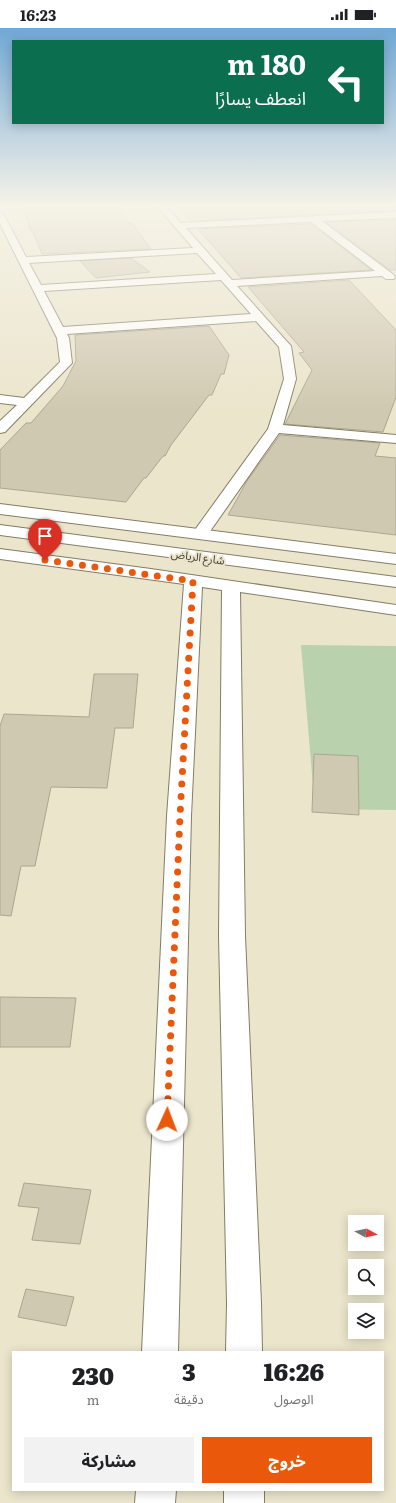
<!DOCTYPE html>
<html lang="ar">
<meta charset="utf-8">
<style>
body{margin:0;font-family:Literata,"Noto Sans Arabic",serif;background:#f2f2f2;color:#202124;direction:rtl;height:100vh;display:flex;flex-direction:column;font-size:15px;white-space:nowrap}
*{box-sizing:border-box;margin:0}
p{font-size:13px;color:#757577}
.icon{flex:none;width:22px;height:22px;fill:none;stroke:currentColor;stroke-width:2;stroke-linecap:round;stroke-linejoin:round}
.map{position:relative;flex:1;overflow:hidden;direction:ltr}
.drawer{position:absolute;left:12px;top:1323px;width:372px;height:140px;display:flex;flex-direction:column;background:#fff;border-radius:0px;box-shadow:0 2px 10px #0003;direction:rtl}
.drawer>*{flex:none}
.banner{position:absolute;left:12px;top:12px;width:372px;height:84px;border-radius:0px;box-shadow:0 2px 10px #0003;direction:rtl;background:#0b6e4f;color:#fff;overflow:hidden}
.needle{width:26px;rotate:98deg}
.fabs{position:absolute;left:348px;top:1187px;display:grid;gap:8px}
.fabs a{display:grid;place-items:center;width:36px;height:36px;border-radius:0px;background:#fff;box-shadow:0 2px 10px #0003;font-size:20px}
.pin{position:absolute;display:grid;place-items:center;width:34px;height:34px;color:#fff;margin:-41px -17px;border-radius:50% 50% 50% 0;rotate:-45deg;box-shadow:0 0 4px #0007}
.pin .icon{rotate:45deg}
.me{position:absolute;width:44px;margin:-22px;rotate:2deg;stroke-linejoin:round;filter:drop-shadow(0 0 3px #0008)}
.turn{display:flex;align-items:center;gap:14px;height:84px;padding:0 12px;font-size:18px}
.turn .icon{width:52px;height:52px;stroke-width:2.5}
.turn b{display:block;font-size:28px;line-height:34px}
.eta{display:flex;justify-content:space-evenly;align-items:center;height:68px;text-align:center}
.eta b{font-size:24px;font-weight:800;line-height:28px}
.cta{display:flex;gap:8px;margin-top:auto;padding:8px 12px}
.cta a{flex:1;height:46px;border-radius:0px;background:#ea580c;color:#fff;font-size:16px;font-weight:800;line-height:46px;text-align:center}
.cta a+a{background:#f2f2f2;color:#202124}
.status{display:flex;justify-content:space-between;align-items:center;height:28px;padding:0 20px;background:#fff;direction:ltr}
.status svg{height:11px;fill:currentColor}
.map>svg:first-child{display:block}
.green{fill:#b9d1ad}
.building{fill:#d0c9b1;stroke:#ada68f}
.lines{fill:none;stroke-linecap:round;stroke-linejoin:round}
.minor-casing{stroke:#837d67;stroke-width:2}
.secondary-casing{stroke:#837d67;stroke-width:2}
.minor{fill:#fff;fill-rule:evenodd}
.secondary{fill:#fff;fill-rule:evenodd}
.route{stroke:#ea580c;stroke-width:7;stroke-dasharray:0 12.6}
.labels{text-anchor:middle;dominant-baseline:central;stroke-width:4;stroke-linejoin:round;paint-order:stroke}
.far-street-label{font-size:11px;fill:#3f3d33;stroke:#ebe5cc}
</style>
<div class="status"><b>16:23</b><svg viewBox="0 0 49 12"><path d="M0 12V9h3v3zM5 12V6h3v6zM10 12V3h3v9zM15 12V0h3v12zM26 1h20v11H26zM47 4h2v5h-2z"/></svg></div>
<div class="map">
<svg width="396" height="1475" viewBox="0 0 396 1475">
<rect width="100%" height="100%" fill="#ebe5cc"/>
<path class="green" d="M 301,617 L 396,618 L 396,782 L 315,781 Z"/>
<path class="building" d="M 24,177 L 117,177 L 130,196 L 132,195 L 151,221 L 42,226 L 32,202 L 30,202 Z
M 176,177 L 396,177 L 396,183 L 190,193 Z
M 396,192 L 396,242 L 390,242 L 326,194 Z
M 311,196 L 371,242 L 241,250 L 198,201 Z
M 131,230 L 150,244 L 96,250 L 80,233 Z
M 349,252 L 396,302 L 396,369 L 383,404 L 285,396 L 312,342 L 299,325 L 304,324 L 248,259 Z
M 209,298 L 229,327 L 224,346 L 221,346 L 212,367 L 209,367 L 171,417 L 165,428 L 163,428 L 146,450 L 144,450 L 126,474 L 0,460 L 0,422 L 26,395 L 31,395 L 63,358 L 76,333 L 75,307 Z
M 280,407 L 380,415 L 375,428 L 396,430 L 396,507 L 228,487 L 247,453 Z
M 94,646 L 138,646 L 133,700 L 115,700 L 107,760 L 51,759 L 35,838 L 21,838 L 11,888 L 0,887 L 0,698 L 4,686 L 89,689 Z
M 314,726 L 358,728 L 359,787 L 312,784 Z
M 0,969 L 76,970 L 70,1019 L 0,1019 Z
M 24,1155 L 91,1162 L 80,1216 L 32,1212 L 39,1180 L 18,1178 Z
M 26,1261 L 74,1269 L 66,1298 L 18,1289 Z"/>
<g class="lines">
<defs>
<path id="minor" d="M 156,177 L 165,177 L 181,195 L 396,184 L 396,190 L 322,193 L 394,247 L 395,249 L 394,251 L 386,251 L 382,248 L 237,258 L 291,318 L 296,351 L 283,397 L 396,407 L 396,415 L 279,405 L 206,509 L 200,511 L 194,509 L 192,506 L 268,401 L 284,351 L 279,319 L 256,293 L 67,306 L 69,310 L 72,335 L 5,404 L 0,405 L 0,393 L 17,377 L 0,375 L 0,367 L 24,370 L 60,334 L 57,310 L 0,196 L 0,184 L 4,187 L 26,229 L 193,220 ZM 311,194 L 375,243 L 232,252 L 186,200 ZM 197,225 L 216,246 L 41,257 L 29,235 ZM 221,252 L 251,286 L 63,299 L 44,263 Z
M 0,521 L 151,541 L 396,577 L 396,587 L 240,564 L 245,908 L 261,1275 L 262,1324 L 226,1324 L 227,1275 L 219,908 L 222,562 L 202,559 L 191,788 L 178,1324 L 142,1324 L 167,788 L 184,556 L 0,531 Z
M 136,1462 L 176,1462 L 175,1475 L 135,1475 Z
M 224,1462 L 264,1462 L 264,1475 L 224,1475 Z"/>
<path id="secondary" d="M 0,476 L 396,526 L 396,536 L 0,486 Z
M 0,497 L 396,549 L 396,559 L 0,507 Z"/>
</defs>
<use href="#minor" class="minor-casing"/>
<use href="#secondary" class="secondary-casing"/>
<use href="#minor" class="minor"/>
<use href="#secondary" class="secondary"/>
</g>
<linearGradient id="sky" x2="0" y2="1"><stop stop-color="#70a8d5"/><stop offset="0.46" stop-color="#f6f3e8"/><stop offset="1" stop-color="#f6f3e8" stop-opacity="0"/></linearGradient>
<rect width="396" height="384" fill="url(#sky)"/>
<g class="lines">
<path class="route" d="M 45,532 L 193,553 L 180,788 L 167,1092"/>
</g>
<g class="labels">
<g class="far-street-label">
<text transform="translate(198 528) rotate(8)">شارع الرياض</text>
</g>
</g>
</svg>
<div class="fabs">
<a><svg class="needle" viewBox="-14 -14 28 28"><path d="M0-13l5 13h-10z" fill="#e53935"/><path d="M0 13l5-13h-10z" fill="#757577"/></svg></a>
<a><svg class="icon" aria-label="search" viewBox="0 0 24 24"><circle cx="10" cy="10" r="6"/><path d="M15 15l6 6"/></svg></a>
<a><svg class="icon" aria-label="layers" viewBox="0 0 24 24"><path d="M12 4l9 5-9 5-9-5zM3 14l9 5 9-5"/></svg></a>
</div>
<div class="pin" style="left:45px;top:532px;background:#d93025"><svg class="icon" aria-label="arrive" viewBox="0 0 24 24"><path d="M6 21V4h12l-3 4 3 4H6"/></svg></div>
<svg class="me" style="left:167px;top:1092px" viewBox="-20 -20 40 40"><circle r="19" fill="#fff"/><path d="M0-13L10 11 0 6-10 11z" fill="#ea580c"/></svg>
<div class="banner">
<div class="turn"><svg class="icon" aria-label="left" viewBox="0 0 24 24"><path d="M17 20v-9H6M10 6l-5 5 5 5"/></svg><div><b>180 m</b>انعطف يسارًا</div></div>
</div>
<section class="drawer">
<div class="eta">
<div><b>16:26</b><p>الوصول</p></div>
<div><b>3</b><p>دقيقة</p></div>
<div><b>230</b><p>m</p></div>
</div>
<div class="cta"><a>خروج</a><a>مشاركة</a></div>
</section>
</div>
